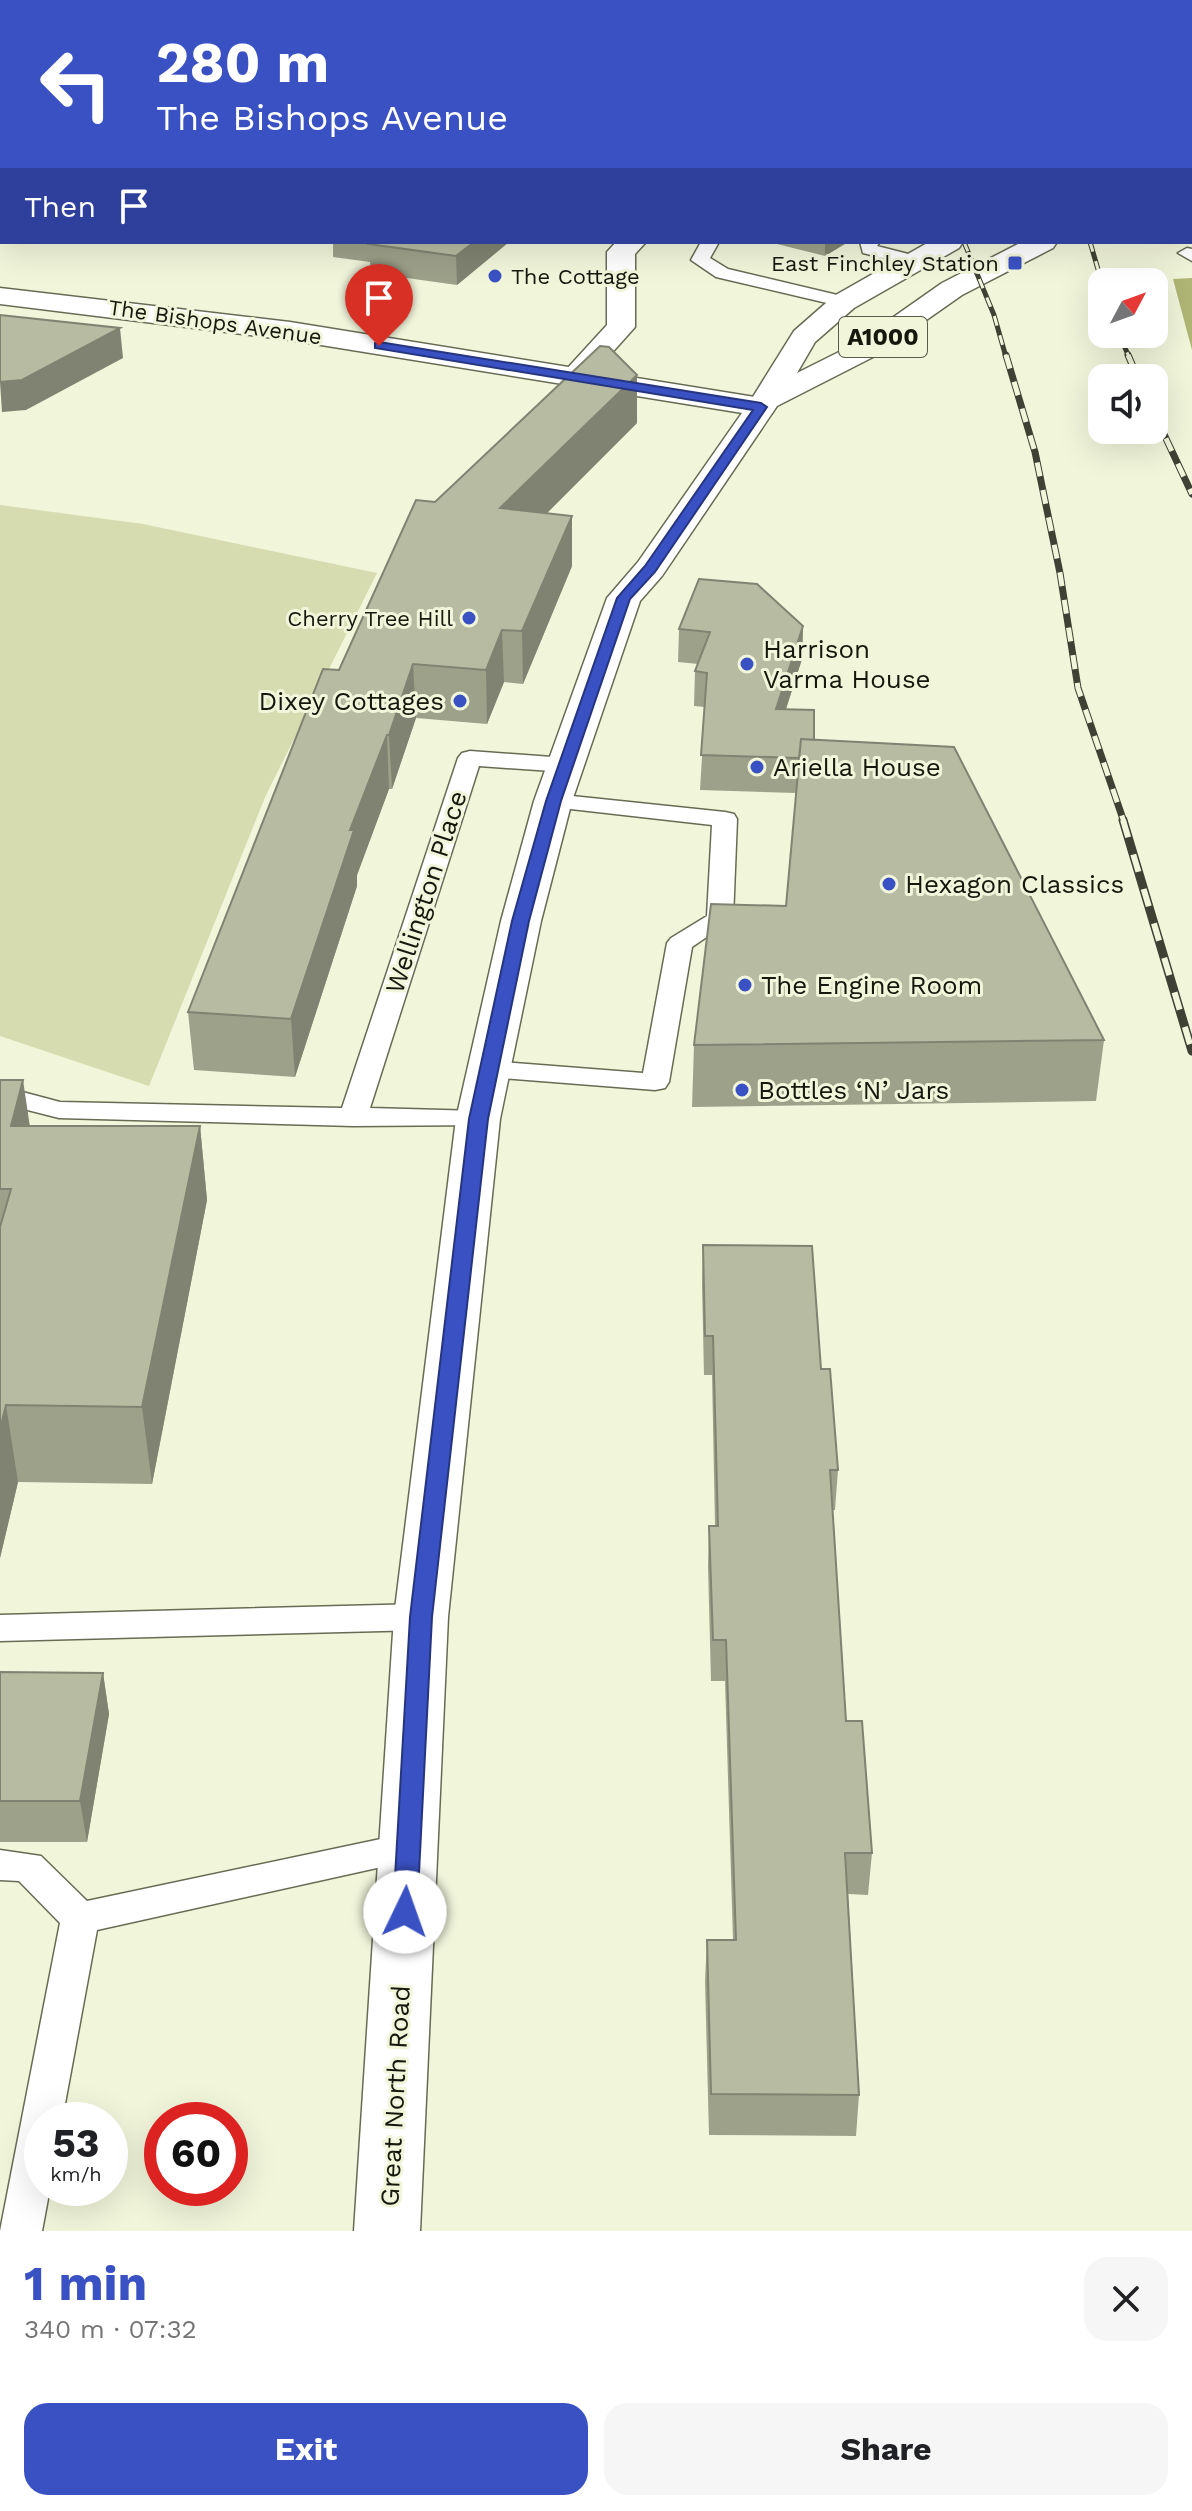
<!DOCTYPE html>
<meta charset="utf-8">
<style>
body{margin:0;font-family:"Work Sans",sans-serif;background:#f6f6f6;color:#202124;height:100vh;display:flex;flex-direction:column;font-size:30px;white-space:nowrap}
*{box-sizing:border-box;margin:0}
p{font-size:26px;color:#757577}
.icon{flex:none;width:44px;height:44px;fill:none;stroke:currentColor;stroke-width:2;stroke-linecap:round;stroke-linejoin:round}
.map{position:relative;height:2231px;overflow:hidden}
.side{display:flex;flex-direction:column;background:#fff;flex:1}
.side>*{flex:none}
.hud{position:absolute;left:0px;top:0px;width:1192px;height:244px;box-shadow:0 8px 32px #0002;background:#3a51c3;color:#fff;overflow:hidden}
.needle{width:52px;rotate:49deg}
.tools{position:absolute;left:1088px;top:268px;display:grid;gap:16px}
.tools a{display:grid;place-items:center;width:80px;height:80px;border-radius:16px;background:#fff;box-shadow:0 8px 32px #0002;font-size:40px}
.speed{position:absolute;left:24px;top:2102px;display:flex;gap:16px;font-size:40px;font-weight:700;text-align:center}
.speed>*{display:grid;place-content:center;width:104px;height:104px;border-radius:50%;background:#fff;box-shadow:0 8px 32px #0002;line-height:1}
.speed small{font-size:20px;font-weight:400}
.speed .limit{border:12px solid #d22;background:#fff;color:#111}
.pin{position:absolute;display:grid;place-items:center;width:68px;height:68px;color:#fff;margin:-82px -34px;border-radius:50% 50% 50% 0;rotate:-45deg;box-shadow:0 0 8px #0007}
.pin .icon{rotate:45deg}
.me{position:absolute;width:88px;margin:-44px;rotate:3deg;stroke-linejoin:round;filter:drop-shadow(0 0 6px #0008)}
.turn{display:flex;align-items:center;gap:28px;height:168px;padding:0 24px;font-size:36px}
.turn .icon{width:104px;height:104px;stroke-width:2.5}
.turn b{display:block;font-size:56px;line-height:68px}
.then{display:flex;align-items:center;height:76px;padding:0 24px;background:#0003;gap:16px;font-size:30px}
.round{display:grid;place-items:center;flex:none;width:84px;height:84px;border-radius:24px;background:#f6f6f6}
.overview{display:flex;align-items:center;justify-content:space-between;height:136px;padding:0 24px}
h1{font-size:48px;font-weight:700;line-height:60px;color:#3a51c3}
.primary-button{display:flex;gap:16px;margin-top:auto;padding:16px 24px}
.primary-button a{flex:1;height:92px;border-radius:24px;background:#3a51c3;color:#fff;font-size:32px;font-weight:700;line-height:92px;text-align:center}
.primary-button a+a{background:#f6f6f6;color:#202124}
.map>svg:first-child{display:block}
.green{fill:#d6dbb0}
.forest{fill:#b0b674}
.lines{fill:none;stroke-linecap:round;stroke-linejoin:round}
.lane-casing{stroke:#686b54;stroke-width:3}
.street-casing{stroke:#686b54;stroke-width:3}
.secondary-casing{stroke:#686b54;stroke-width:3}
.primary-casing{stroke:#686b54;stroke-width:3}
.lane{fill:#fff;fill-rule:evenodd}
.street{fill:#fff;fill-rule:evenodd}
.secondary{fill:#fff;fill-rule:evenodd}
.primary{fill:#fff;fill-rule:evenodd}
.rail-far2-casing{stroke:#3f4134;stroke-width:5}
.rail-far1-casing{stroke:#3f4134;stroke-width:7}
.rail-casing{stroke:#3f4134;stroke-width:9}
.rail-far2{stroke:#f1f5da;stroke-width:3;stroke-dasharray:10;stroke-linecap:butt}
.rail-far1{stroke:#f1f5da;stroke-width:5;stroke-dasharray:14;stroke-linecap:butt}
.rail{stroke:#f1f5da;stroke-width:6;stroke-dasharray:18;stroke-linecap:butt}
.wall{fill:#9da18a}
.shaded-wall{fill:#808371}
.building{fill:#b7bba1;stroke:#808371;stroke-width:2}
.route{fill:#3a51c3;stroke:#26357f;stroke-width:2}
.poi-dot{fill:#3a51c3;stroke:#f1f5da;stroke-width:3}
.labels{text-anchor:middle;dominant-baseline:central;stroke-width:6;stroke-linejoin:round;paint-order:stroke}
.far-poi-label{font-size:22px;fill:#16170d;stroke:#f1f5da;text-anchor:end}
.far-street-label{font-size:22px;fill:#16170d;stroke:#f1f5da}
.shield{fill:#f1f5da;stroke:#585a4a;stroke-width:2}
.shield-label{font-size:24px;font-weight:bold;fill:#16170d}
.poi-label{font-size:26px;fill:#16170d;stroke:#f1f5da;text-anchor:start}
.street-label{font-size:26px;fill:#16170d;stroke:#f1f5da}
</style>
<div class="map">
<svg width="1192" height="2231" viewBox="0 0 1192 2231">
<rect width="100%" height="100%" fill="#f1f5da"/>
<path class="green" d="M 0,505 L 143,524 L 377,573 L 266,795 L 149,1086 L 0,1036 Z"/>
<path class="forest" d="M 1192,278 L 1192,350 L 1173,279 Z"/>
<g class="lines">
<defs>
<path id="lane" d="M 1074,0 L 1088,0 L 1089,2 L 1075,2 Z
M 1190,70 L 1192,71 L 1192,81 L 1190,80 Z
M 701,242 L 719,242 L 710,258 L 728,269 L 850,298 L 853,302 L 844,307 L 716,277 L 691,260 Z
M 860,242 L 880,242 L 877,246 L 920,257 L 923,261 L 914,266 L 863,253 Z
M 1187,248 L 1192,249 L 1192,261 L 1178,253 Z
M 470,751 L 566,758 L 574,760 L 578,765 L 574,770 L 566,772 L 479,766 L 370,1108 L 478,1111 L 488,1113 L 492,1119 L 488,1125 L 353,1126 L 59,1118 L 0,1103 L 0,1086 L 60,1102 L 342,1108 L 458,758 L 462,753 Z
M 553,794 L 725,812 L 734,814 L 737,819 L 733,919 L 692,947 L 669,1082 L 665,1088 L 655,1090 L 488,1077 L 478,1075 L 474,1069 L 478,1063 L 488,1061 L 643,1073 L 667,943 L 671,938 L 707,916 L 712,825 L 544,806 L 541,801 L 544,796 Z
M 421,1604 L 433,1608 L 438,1617 L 433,1626 L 421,1630 L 0,1641 L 0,1615 Z
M 409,1833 L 422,1838 L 428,1848 L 422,1858 L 97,1930 L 62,2120 L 42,2120 L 42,2188 L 50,2188 L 42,2231 L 0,2231 L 60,1923 L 19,1881 L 0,1880 L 0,1850 L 41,1856 L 87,1901 Z"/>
<path id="street" d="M 616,242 L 646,242 L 635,254 L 635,327 L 584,384 L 574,387 L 564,384 L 559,378 L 564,372 L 607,325 L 607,252 Z"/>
<path id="secondary" d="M 0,288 L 290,322 L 761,398 L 772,401 L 776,407 L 772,413 L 761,416 L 290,340 L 0,304 Z"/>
<path id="primary" d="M 1192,163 L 1192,179 L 1190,180 L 1190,164 Z
M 929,242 L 963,242 L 959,248 L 854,308 L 815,342 L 797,373 L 855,344 L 942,283 L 1022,242 L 1057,242 L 1053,248 L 962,295 L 875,356 L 777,406 L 662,576 L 640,601 L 572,801 L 541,921 L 500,1119 L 448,1617 L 420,2231 L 354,2231 L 394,1617 L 456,1119 L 501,921 L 534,801 L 607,598 L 638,562 L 751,400 L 794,331 L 834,296 Z"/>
</defs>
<use href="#lane" class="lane-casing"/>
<use href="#street" class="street-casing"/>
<use href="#secondary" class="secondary-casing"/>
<use href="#primary" class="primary-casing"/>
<use href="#lane" class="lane"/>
<use href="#street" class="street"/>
<use href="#secondary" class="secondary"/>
<use href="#primary" class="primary"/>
<defs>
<path id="rail-far2" d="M 964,242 L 994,315 L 1006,357
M 1090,242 L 1102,283
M 1119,334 L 1129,357"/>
<path id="rail-far1" d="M 1006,355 L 1035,452 L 1060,573 L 1078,688 L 1124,822
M 1128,355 L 1138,378
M 1154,413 L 1192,494"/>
<path id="rail" d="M 1123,820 L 1192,1051"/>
</defs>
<use href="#rail-far2" class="rail-far2-casing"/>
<use href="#rail-far1" class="rail-far1-casing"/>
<use href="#rail" class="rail-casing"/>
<use href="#rail-far2" class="rail-far2"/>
<use href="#rail-far1" class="rail-far1"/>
<use href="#rail" class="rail"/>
</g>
<path class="wall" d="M 1134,0 L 1192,0 L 1190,2 L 1135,2 Z
M 2,68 L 2,221 L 0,220 L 0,69 Z
M 333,242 L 509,242 L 457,285 L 371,273 L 370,262 L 333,257 Z
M 769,242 L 848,242 L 825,256 Z
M 637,423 L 547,513 L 572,516 L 572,566 L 523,684 L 504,682 L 487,724 L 416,718 L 392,789 L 389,789 L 357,875 L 357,886 L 295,1077 L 194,1070 L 188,1012 L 339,670 L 435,502 Z
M 803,626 L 802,659 L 786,709 L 814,740 L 1104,1040 L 1096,1101 L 692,1107 L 694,1045 L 786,906 L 796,793 L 700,790 L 705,707 L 694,706 L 695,671 L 698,664 L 678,662 L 679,629 Z
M 0,1080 L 30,1126 L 200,1126 L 207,1200 L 152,1484 L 18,1482 L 0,1558 Z
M 703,1245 L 821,1369 L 838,1470 L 835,1510 L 833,1510 L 846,1721 L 872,1853 L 868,1895 L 848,1894 L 859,2095 L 856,2136 L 709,2135 L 705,1981 L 707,1940 L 733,1940 L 725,1681 L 711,1681 L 708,1566 L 709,1526 L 715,1526 L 712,1375 L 704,1375 L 702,1284 Z
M 0,1672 L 103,1673 L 109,1714 L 87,1842 L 0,1842 Z"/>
<path class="shaded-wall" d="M 1184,0 L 1192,0 L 1192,22 L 1190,23 L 1190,2 L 1184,2 Z
M 474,242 L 509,242 L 457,285 L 456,256 Z
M 825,242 L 848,242 L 825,256 Z
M 120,328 L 123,358 L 26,410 L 2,412 L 0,382 Z
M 637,375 L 637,423 L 501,559 L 500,508 Z
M 572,516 L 572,566 L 523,684 L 522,631 Z
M 803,626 L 802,659 L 775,743 L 776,709 Z
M 502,630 L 504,682 L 487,724 L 486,670 Z
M 413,664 L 416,718 L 392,789 L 389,735 Z
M 387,735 L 389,789 L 357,875 L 357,886 L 295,1077 L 291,1019 L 350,830 Z
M 23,1080 L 34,1154 L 11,1126 Z
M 200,1126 L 207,1200 L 152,1484 L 142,1407 Z
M 6,1405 L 18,1482 L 0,1558 L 0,1429 Z
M 103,1673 L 109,1714 L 87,1842 L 80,1801 Z"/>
<path class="building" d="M 78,0 L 795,0 L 795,2 L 76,2 Z
M 2,68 L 2,182 L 0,182 L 0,69 Z
M 372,242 L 474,242 L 456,256 L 369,244 Z
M 0,315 L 120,328 L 22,380 L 0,382 Z
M 600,346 L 609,347 L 637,375 L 500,508 L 572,516 L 522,631 L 502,630 L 486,670 L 413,664 L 389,735 L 387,735 L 350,830 L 354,830 L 291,1019 L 188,1012 L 323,669 L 339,670 L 416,500 L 435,502 Z
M 699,579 L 757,584 L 803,626 L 776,709 L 814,710 L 814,740 L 801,739 L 799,758 L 701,755 L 707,673 L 695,671 L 710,632 L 679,629 Z
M 801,739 L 954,747 L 1104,1040 L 694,1045 L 711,904 L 786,906 Z
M 0,1080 L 23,1080 L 11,1126 L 200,1126 L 142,1407 L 6,1405 L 0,1429 L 0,1227 L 11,1189 L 0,1189 Z
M 703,1245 L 812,1246 L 821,1369 L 830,1369 L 838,1470 L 830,1470 L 846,1721 L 862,1721 L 872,1853 L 845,1853 L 859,2095 L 711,2094 L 707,1940 L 736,1940 L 726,1640 L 713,1640 L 709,1526 L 718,1526 L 713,1336 L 705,1336 Z
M 0,1672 L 103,1673 L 80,1801 L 0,1801 Z"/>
<path class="route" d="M 379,342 L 761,403 L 767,407 L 655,572 L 630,599 L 561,801 L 529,921 L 488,1119 L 432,1617 L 417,1912 L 414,1919 L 405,1922 L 396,1919 L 393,1912 L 410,1617 L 469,1119 L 512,921 L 546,801 L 617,598 L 645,566 L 753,410 L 375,348 L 375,343 Z"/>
<g class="poi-dot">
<rect x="1007" y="255" width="16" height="16" rx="4"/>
<circle cx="495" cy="276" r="8"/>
<circle cx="469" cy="618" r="8"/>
<circle cx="747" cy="664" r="8"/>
<circle cx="460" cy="701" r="8"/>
<circle cx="757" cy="767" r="8"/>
<circle cx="889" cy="884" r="8"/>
<circle cx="745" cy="985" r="8"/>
<circle cx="742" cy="1090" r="8"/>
</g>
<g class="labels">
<g class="far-poi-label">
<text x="999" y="263">East Finchley Station</text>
<text x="511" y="276" text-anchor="start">The Cottage</text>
<text x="453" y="618">Cherry Tree Hill</text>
</g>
<g class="far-street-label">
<text transform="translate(215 322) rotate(8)">The Bishops Avenue</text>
</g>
<rect class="shield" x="839" y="317" width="88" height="40" rx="6"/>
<g class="shield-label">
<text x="883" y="337">A1000</text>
</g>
<g class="poi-label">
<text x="763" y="649">Harrison<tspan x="763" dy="30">Varma House</tspan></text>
<text x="444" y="701" text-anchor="end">Dixey Cottages</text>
<text x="773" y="767">Ariella House</text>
<text x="905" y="884">Hexagon Classics</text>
<text x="761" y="985">The Engine Room</text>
<text x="758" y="1090">Bottles ‘N’ Jars</text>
</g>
<g class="street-label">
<text transform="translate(426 892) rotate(-72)">Wellington Place</text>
<text transform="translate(395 2096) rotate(-87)">Great North Road</text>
</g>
</g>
</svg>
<div class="tools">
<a><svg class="needle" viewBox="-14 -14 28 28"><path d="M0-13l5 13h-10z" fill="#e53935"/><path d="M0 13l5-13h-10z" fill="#757577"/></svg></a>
<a><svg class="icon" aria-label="sound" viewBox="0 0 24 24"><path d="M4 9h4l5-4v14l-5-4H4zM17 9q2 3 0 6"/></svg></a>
</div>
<div class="speed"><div>53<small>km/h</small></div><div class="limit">60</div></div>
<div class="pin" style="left:379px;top:346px;background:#d93025"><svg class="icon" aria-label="arrive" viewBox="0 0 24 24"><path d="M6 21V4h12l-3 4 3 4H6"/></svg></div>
<svg class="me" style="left:405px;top:1912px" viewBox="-20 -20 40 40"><circle r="19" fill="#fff"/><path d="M0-13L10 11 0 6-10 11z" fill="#3a51c3"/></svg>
<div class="hud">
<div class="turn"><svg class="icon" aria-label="left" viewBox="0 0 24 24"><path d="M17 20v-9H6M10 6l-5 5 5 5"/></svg><div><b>280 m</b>The Bishops Avenue</div></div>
<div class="then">Then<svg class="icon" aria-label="arrive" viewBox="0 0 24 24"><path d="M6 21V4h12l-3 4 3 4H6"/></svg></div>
</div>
</div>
<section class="side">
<div class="overview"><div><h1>1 min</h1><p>340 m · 07:32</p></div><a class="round"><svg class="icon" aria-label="close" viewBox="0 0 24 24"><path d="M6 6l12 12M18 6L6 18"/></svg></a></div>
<div class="primary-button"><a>Exit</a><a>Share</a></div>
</section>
